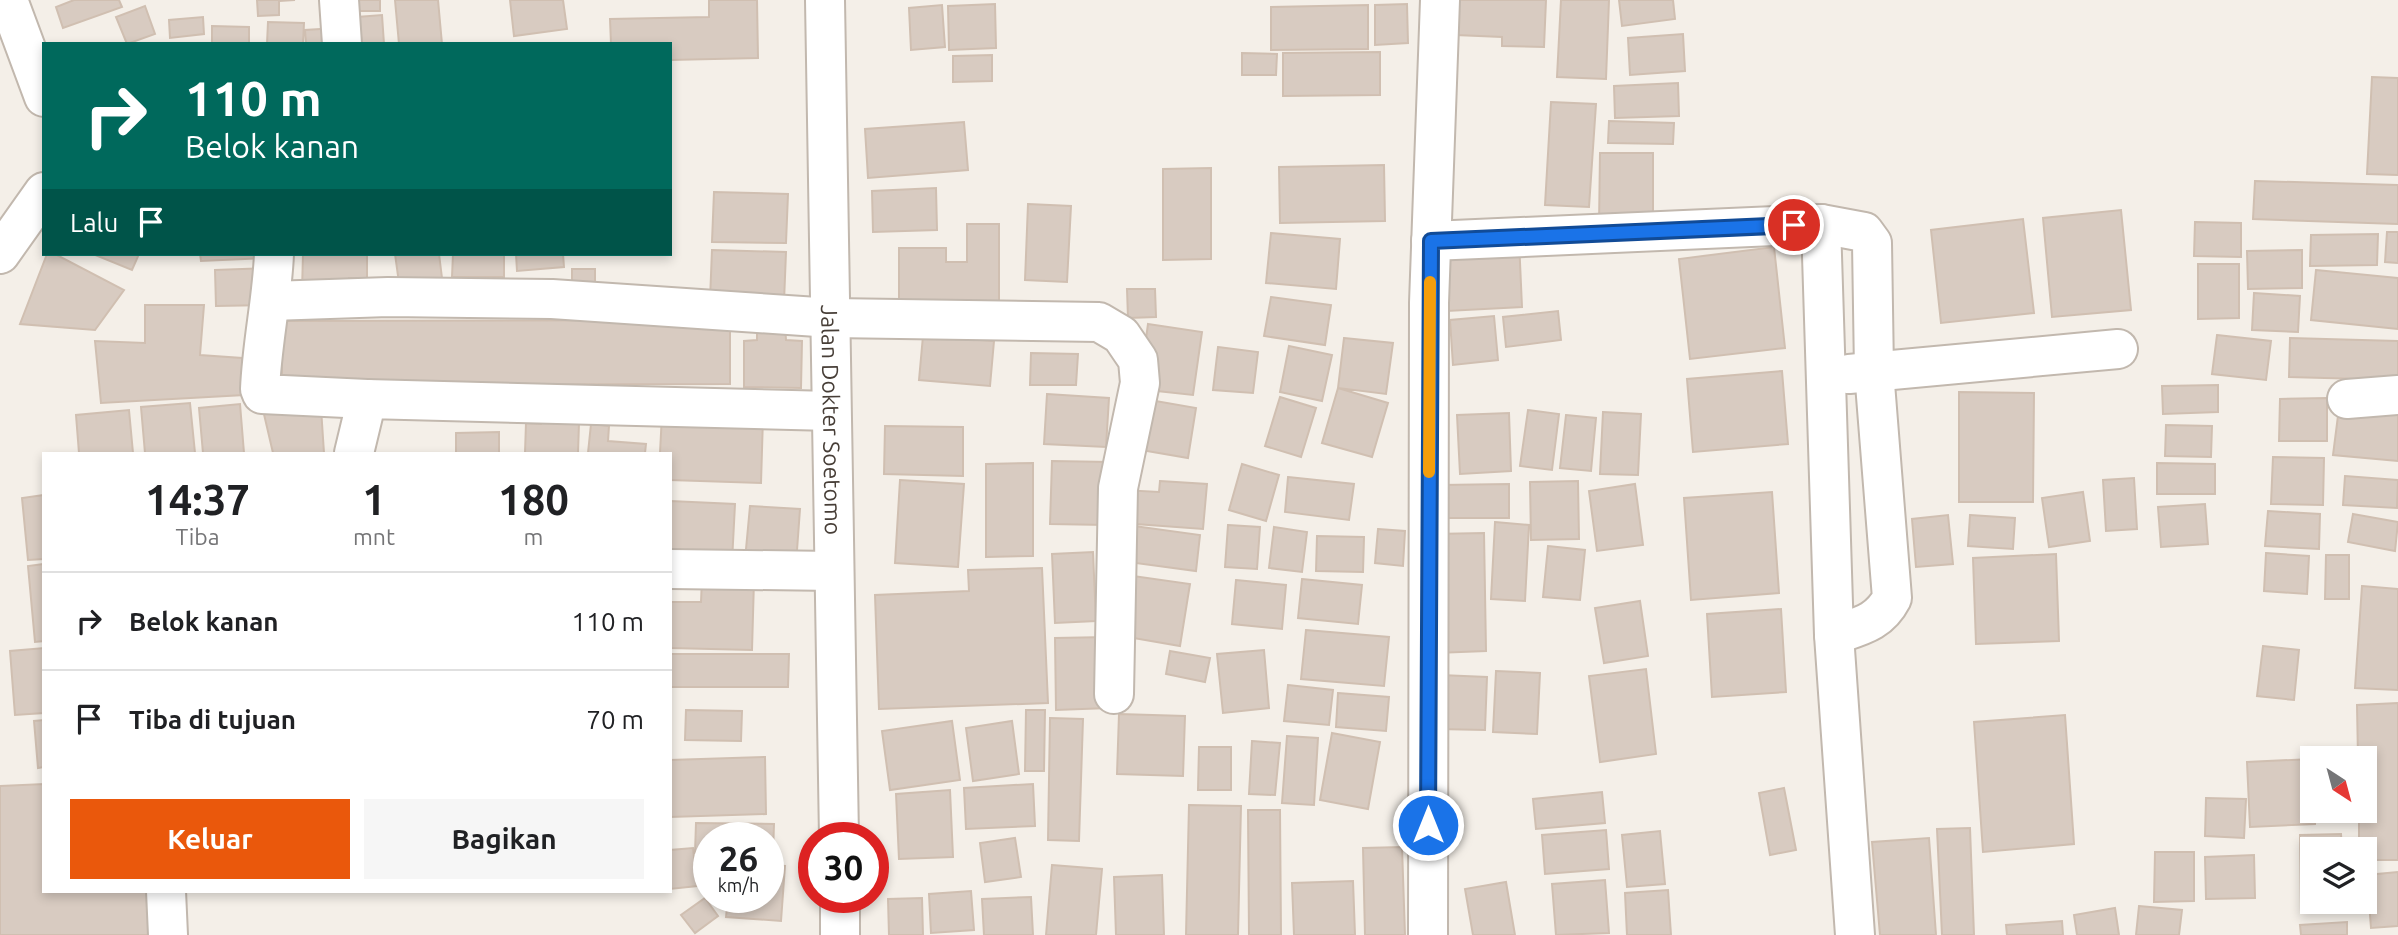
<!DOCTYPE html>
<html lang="id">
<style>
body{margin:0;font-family:Ubuntu,sans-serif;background:#f6f6f6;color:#202124;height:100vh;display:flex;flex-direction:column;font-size:26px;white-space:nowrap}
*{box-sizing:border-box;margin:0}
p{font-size:23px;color:#757577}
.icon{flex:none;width:38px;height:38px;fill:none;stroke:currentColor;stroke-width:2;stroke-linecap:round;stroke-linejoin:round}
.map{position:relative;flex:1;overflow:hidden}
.drawer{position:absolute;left:42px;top:452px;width:630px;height:441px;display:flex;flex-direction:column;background:#fff;border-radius:0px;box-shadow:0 4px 10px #0003}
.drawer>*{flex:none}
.hud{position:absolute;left:42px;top:42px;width:630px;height:214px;border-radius:0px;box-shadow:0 4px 10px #0003;background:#00695c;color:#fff;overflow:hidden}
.needle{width:46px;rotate:144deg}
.tools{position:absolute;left:2300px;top:746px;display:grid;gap:14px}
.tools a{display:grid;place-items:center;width:77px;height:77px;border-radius:0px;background:#fff;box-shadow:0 4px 10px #0003;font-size:35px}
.speed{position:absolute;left:693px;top:822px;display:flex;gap:14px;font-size:35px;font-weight:700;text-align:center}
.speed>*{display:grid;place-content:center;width:91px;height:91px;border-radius:50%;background:#fff;box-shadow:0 4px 10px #0003;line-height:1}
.speed small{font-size:18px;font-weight:400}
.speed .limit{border:10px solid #d22;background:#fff;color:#111}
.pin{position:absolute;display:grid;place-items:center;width:60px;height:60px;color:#fff;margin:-30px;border:4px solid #fff;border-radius:50%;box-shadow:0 2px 7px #0007}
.me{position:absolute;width:77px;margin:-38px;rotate:0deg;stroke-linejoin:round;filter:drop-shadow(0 0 5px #0008)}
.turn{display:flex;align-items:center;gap:24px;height:147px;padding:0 28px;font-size:32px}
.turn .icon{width:91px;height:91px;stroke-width:2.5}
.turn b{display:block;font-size:49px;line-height:60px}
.then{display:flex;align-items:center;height:66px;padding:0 28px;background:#0003;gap:14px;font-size:26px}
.eta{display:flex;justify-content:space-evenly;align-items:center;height:119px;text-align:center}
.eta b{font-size:42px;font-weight:600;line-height:49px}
.primary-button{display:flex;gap:14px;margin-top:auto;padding:14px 28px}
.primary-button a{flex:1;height:80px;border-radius:0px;background:#ea580c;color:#fff;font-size:28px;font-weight:600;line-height:80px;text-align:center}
.primary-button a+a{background:#f6f6f6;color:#202124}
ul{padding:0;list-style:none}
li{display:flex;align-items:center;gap:21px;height:98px;padding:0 28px;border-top:2px solid #e0e0e0}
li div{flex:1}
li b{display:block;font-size:26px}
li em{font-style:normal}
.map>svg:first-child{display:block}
.building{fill:#d8cbc1;stroke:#d0bfb1;stroke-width:2}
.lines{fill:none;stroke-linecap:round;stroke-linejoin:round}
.minor-casing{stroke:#c2b8ae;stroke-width:42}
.minor{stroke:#fff;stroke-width:38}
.route-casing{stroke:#114b97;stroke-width:18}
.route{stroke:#1a73e8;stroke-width:12}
.slow{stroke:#f59e0b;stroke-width:12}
.labels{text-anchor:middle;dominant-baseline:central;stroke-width:5;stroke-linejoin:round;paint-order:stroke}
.street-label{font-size:23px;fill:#473e37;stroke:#fff}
</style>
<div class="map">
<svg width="2398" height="935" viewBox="0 0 2398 935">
<rect width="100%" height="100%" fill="#f4efe8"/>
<path class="building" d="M 74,0 L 119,0 L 122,7 L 63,28 L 56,7 Z
M 257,0 L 295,0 L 279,1 L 279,15 L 258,16 Z
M 343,0 L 380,0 L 380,11 L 342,11 Z
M 395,0 L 438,0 L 442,44 L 399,44 Z
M 510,0 L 563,0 L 567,29 L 514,36 Z
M 709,0 L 757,0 L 758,58 L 670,60 L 670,44 L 611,44 L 610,19 L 709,17 Z
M 1458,0 L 1546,0 L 1544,47 L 1502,46 L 1502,37 L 1456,35 Z
M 1561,0 L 1609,0 L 1606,79 L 1557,77 Z
M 1619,0 L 1673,0 L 1675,19 L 1622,26 Z
M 995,4 L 996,48 L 949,50 L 948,6 Z
M 1407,4 L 1408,43 L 1375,45 L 1375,5 Z
M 942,5 L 945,47 L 911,50 L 909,8 Z
M 1368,5 L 1368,49 L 1271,50 L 1271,7 Z
M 145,6 L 155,34 L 127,44 L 116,17 Z
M 382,15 L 384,44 L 346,44 L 344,18 Z
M 203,17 L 204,34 L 170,38 L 169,20 Z
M 268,22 L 304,23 L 303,44 L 267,44 Z
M 212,26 L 249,27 L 249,44 L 212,44 Z
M 336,28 L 337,44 L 306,44 L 305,30 Z
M 1683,34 L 1685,71 L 1630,75 L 1628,38 Z
M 1380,52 L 1380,95 L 1283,96 L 1283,53 Z
M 1242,53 L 1277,54 L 1276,75 L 1242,75 Z
M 992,55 L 992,81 L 953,82 L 953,56 Z
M 2372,77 L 2398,78 L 2398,175 L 2367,174 Z
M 1678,83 L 1679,116 L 1615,118 L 1614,86 Z
M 1551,102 L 1596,104 L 1589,207 L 1545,205 Z
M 1609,121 L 1674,123 L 1673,144 L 1608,143 Z
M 964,122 L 968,170 L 868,178 L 865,129 Z
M 1600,153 L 1653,153 L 1653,226 L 1599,226 Z
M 1384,165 L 1385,221 L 1280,223 L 1279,167 Z
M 1211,168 L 1211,259 L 1163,260 L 1163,169 Z
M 2255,181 L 2398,185 L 2398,224 L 2253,219 Z
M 936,188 L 937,230 L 873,232 L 872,191 Z
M 714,192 L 788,194 L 786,243 L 712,242 Z
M 1028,204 L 1071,206 L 1067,282 L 1025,280 Z
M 2121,210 L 2131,310 L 2052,317 L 2043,218 Z
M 2023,219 L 2034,313 L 1941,323 L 1931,230 Z
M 2195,222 L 2241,223 L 2241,257 L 2194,256 Z
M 967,224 L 999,224 L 999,304 L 899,304 L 899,248 L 946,248 L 946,262 L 967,262 Z
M 2387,232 L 2398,232 L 2398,263 L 2385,262 Z
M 1271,233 L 1340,239 L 1336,289 L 1266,283 Z
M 2378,234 L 2377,265 L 2310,266 L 2311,235 Z
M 1519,240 L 1522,307 L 1447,311 L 1444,244 Z
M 1774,247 L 1785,348 L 1690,359 L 1679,259 Z
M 712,250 L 786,252 L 784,302 L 710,300 Z
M 2302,250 L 2302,288 L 2248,289 L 2247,251 Z
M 47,254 L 55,254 L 124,290 L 95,330 L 20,324 Z
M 93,254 L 139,254 L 132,270 Z
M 200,254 L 268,254 L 268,258 L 201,261 Z
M 303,254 L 367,254 L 367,278 L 349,278 L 349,292 L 302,291 Z
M 395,254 L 439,254 L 442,278 L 399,283 Z
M 453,254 L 504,254 L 504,277 L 452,277 Z
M 516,254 L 563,254 L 564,267 L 517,271 Z
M 2198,264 L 2239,264 L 2239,318 L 2198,319 Z
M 266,268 L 267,305 L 216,306 L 215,270 Z
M 572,269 L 595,269 L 595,290 L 572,289 Z
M 2316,270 L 2398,278 L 2398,329 L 2311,320 Z
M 1127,289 L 1155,289 L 1156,317 L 1128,318 Z
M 2254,293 L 2300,296 L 2298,332 L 2252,330 Z
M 1271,297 L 1331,305 L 1325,345 L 1264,336 Z
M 145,305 L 204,305 L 200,355 L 242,358 L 244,395 L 101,403 L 95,341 L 145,343 Z
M 1558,311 L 1561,340 L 1506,347 L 1503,317 Z
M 1494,316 L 1498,360 L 1453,365 L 1450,320 Z
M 730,320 L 730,384 L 282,385 L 282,321 Z
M 1148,324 L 1202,332 L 1193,395 L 1139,389 Z
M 757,325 L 785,325 L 786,340 L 802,341 L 801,388 L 744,387 L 744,341 L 757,340 Z
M 2217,335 L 2271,341 L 2266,380 L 2212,374 Z
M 923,336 L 994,341 L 990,386 L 919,380 Z
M 1344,338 L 1393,343 L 1386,394 L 1338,388 Z
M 2290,338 L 2398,341 L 2398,380 L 2289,377 Z
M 1289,346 L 1332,355 L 1322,401 L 1280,392 Z
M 1218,347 L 1258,352 L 1253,393 L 1213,390 Z
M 1031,353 L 1078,354 L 1076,385 L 1030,385 Z
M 1782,371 L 1788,444 L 1693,452 L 1687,379 Z
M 2218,385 L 2218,412 L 2163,414 L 2162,386 Z
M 1338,388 L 1388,403 L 1372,457 L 1322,443 Z
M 1959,392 L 2034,393 L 2033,502 L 1959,502 Z
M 1047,394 L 1109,398 L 1106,447 L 1044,444 Z
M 1280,397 L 1316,408 L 1301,457 L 1265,446 Z
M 2327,398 L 2327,441 L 2279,441 L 2280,399 Z
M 1144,399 L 1196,408 L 1188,458 L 1135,449 Z
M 2340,400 L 2398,406 L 2398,461 L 2333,455 Z
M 190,403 L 195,453 L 145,453 L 141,407 Z
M 240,404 L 244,453 L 203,453 L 199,408 Z
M 321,408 L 324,453 L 273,453 L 263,410 Z
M 542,409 L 579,423 L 578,453 L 525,453 L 526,423 L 541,424 Z
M 129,410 L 133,453 L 79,453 L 76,415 Z
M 1528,410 L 1559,414 L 1552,470 L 1520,466 Z
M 1603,412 L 1641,414 L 1638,475 L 1600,474 Z
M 1509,413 L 1511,471 L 1460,474 L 1457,415 Z
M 662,414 L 763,417 L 761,483 L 670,480 L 670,453 L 660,453 Z
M 1566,415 L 1596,418 L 1591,471 L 1560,468 Z
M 591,424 L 609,426 L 608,441 L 646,444 L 645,453 L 588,453 Z
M 2166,425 L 2212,426 L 2211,457 L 2165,456 Z
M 885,426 L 963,427 L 963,476 L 884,474 Z
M 499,432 L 499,453 L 456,453 L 456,433 Z
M 2273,457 L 2324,458 L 2323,505 L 2271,504 Z
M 1052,461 L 1110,462 L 1107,525 L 1050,524 Z
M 1033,463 L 1033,556 L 986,557 L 986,464 Z
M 2157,463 L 2215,464 L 2215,494 L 2157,494 Z
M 1242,464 L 1279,475 L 1266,521 L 1229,510 Z
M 2345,476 L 2398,480 L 2397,508 L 2343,505 Z
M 1288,477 L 1354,484 L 1349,520 L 1285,512 Z
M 2134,478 L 2137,529 L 2106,531 L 2103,480 Z
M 900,480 L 964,484 L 958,567 L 895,563 Z
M 1160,481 L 1207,484 L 1203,529 L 1122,523 L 1123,490 L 1159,492 Z
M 1578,481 L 1579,539 L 1531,540 L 1530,482 Z
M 1509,484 L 1509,518 L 1441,518 L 1441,485 Z
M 1635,484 L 1643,545 L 1597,551 L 1589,491 Z
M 1772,492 L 1779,593 L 1691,600 L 1684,498 Z
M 2083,492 L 2090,541 L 2049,547 L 2042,498 Z
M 44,495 L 44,559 L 28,560 L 22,498 Z
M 670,501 L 735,504 L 732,562 L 670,559 Z
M 2205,504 L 2208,544 L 2161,547 L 2158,507 Z
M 750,506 L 800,509 L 796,564 L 745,560 Z
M 2268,511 L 2320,514 L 2319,549 L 2265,546 Z
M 2353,514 L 2398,522 L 2395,551 L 2348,542 Z
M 1948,515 L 1953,564 L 1916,567 L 1912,519 Z
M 1970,515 L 2015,518 L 2013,549 L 1968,546 Z
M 1495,522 L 1529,525 L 1525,601 L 1491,599 Z
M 1228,525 L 1260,527 L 1257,569 L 1225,567 Z
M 1134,526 L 1200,535 L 1196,571 L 1128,562 Z
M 1274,527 L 1307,532 L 1302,572 L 1269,568 Z
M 1378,529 L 1405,531 L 1403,566 L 1375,563 Z
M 1484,533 L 1486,651 L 1436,653 L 1434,534 Z
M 1317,536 L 1364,537 L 1363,572 L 1316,571 Z
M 1548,546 L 1585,550 L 1580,600 L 1543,597 Z
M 1093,552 L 1096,621 L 1055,623 L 1052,554 Z
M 2266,553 L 2309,556 L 2307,594 L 2264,591 Z
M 2056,554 L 2059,641 L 1976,644 L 1973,558 Z
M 2326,555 L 2349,555 L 2349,599 L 2325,599 Z
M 44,564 L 44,641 L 35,642 L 28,566 Z
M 1042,568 L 1048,703 L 879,709 L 875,595 L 969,591 L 968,570 Z
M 1126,575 L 1190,584 L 1180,646 L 1116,635 Z
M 702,579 L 754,580 L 752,650 L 670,648 L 670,602 L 701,602 Z
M 1302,579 L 1362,585 L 1358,624 L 1298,618 Z
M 1236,580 L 1286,585 L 1282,629 L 1232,624 Z
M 2362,586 L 2398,589 L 2398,690 L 2355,688 Z
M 1640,601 L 1648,656 L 1604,663 L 1595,608 Z
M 1781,609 L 1786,692 L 1712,697 L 1707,614 Z
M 1306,630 L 1389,637 L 1384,686 L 1301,679 Z
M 1108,637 L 1109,708 L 1056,710 L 1055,638 Z
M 2263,646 L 2299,650 L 2294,700 L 2257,696 Z
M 44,648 L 44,713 L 15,715 L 10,651 Z
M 1264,650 L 1269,708 L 1223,713 L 1217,654 Z
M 1170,651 L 1210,658 L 1205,682 L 1166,674 Z
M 671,654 L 789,654 L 788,687 L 671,687 Z
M 1646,669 L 1656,754 L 1600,762 L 1589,676 Z
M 1496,671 L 1540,673 L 1537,734 L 1493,732 Z
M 1440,675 L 1487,677 L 1485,730 L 1438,729 Z
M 1288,685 L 1333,690 L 1329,725 L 1284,721 Z
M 1338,693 L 1389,697 L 1386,731 L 1336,727 Z
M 2398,703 L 2398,860 L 2364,860 L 2364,849 L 2359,849 L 2359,810 L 2364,810 L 2364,758 L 2358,758 L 2357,705 Z
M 686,710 L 742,711 L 741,741 L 685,740 Z
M 1026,710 L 1045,710 L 1044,771 L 1025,771 Z
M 1119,714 L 1185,716 L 1183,776 L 1117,774 Z
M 2065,715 L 2074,844 L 1983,852 L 1974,722 Z
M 1050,718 L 1083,719 L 1079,841 L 1048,840 Z
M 44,720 L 44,767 L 38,768 L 34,721 Z
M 952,721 L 960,780 L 890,790 L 882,731 Z
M 1012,721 L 1019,774 L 973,781 L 966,728 Z
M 1332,733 L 1380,742 L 1368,809 L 1320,800 Z
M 1287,736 L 1318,738 L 1314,805 L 1282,803 Z
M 1252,741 L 1280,743 L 1275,795 L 1249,794 Z
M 1199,747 L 1231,747 L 1231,790 L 1198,790 Z
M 765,757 L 766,814 L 670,817 L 670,760 Z
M 2312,759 L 2315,824 L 2250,827 L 2247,762 Z
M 44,784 L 44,891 L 148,891 L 150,935 L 0,935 L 0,786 Z
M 1033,784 L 1035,826 L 966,829 L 964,788 Z
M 1784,788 L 1796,850 L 1770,855 L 1759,793 Z
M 950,790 L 953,857 L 899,859 L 896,794 Z
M 1602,792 L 1605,823 L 1536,829 L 1533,799 Z
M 2206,798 L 2246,799 L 2244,838 L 2205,836 Z
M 1189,805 L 1241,806 L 1238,935 L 1186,935 Z
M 1248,810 L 1280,810 L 1281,935 L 1249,935 Z
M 696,823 L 774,824 L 773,854 L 768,854 L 768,838 L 709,838 L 709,853 L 695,853 Z
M 1970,828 L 1974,935 L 1942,935 L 1937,829 Z
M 1606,830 L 1609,869 L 1545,874 L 1542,835 Z
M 1660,831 L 1665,884 L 1627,887 L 1622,835 Z
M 2341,834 L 2342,849 L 2312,849 L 2312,901 L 2342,901 L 2342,912 L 2301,913 L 2300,835 Z
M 1015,838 L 1021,877 L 985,882 L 980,843 Z
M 1929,838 L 1936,935 L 1880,935 L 1872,842 Z
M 1402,847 L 1405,935 L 1365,935 L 1363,848 Z
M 693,848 L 697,886 L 670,889 L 670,850 Z
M 2155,852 L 2194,852 L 2194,901 L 2154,902 Z
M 2254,855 L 2255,898 L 2206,899 L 2205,857 Z
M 768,865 L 785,866 L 781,921 L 726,917 L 728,898 L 768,898 Z
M 1052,865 L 1102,869 L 1096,935 L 1046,935 Z
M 2398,872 L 2398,926 L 2371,928 L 2367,875 Z
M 1162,875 L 1164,935 L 1116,935 L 1114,877 Z
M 1605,880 L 1609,933 L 1556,935 L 1552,884 Z
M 1353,881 L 1355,935 L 1294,935 L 1292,883 Z
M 1506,882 L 1515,935 L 1473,935 L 1465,889 Z
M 1668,890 L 1671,935 L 1627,935 L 1625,893 Z
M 971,891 L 974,930 L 931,933 L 929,894 Z
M 1031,897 L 1033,935 L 984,935 L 982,899 Z
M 705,898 L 718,916 L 695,933 L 681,915 Z
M 922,898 L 923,935 L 889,935 L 888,899 Z
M 2139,906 L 2182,910 L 2179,935 L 2136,935 Z
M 2115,908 L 2119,935 L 2077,935 L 2074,915 Z
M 2062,921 L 2063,935 L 2007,935 L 2006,925 Z
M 2347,922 L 2347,935 L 2301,935 L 2300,925 Z"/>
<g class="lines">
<defs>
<g id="minor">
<path d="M 8,0 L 44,97"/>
<path d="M 339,0 L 342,44"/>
<path id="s1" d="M 825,0 L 839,838"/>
<path d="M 1821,224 L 1834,635 L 1855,935"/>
<path d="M 1431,241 L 1821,224 L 1864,232 L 1872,243 L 1874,371 L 1892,598 C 1879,623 1860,626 1834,635"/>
<path d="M 0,254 L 44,192"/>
<path d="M 274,254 C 272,300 262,343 260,389 L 262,394 L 367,399"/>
<path d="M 271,301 L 388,297 L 552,299 L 832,318 L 1099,322 L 1121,335 L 1138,360 L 1140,383 L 1118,488 L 1114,694"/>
<path d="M 1849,374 L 2118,349"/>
<path d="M 2347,399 L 2398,395"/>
<path d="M 354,453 L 367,399 L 831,411"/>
<path d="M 670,569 L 834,571"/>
<path d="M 166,891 L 168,935"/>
<path d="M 840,898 L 840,935"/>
<path d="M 1428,935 L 1429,303 L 1440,0"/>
</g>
</defs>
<use href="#minor" class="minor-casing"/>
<use href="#minor" class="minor"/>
</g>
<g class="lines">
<defs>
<path id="route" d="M 1428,825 L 1431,241 L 1794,225"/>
</defs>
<use href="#route" class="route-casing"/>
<use href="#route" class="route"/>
<path class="slow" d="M 1429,472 L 1430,282"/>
</g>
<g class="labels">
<g class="street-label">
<text stroke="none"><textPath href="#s1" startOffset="420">Jalan Dokter Soetomo</textPath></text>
</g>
</g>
</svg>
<div class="tools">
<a><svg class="needle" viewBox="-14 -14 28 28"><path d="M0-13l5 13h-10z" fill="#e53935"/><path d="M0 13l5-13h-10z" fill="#757577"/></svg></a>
<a><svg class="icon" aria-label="layers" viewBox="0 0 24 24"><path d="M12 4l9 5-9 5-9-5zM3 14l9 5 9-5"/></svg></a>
</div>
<div class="speed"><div>26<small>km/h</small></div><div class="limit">30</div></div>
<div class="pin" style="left:1794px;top:225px;background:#d93025"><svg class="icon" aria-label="arrive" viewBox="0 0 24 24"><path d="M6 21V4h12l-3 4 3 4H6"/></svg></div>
<svg class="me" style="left:1428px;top:825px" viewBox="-20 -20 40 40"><circle r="17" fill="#1a73e8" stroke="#fff" stroke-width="3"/><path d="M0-11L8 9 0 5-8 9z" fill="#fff"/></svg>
<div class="hud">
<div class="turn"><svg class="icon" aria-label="right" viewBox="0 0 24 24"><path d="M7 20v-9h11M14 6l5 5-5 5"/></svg><div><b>110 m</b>Belok kanan</div></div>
<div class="then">Lalu<svg class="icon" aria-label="arrive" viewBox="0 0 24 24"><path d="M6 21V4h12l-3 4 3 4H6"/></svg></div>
</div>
<section class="drawer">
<div class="eta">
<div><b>14:37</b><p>Tiba</p></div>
<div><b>1</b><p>mnt</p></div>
<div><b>180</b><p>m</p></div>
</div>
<ul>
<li><svg class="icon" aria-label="right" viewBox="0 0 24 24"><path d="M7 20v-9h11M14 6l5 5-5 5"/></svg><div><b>Belok kanan</b></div><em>110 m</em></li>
<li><svg class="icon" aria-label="arrive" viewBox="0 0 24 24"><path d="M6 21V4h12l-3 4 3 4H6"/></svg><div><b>Tiba di tujuan</b></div><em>70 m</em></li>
</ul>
<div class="primary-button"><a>Keluar</a><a>Bagikan</a></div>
</section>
</div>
